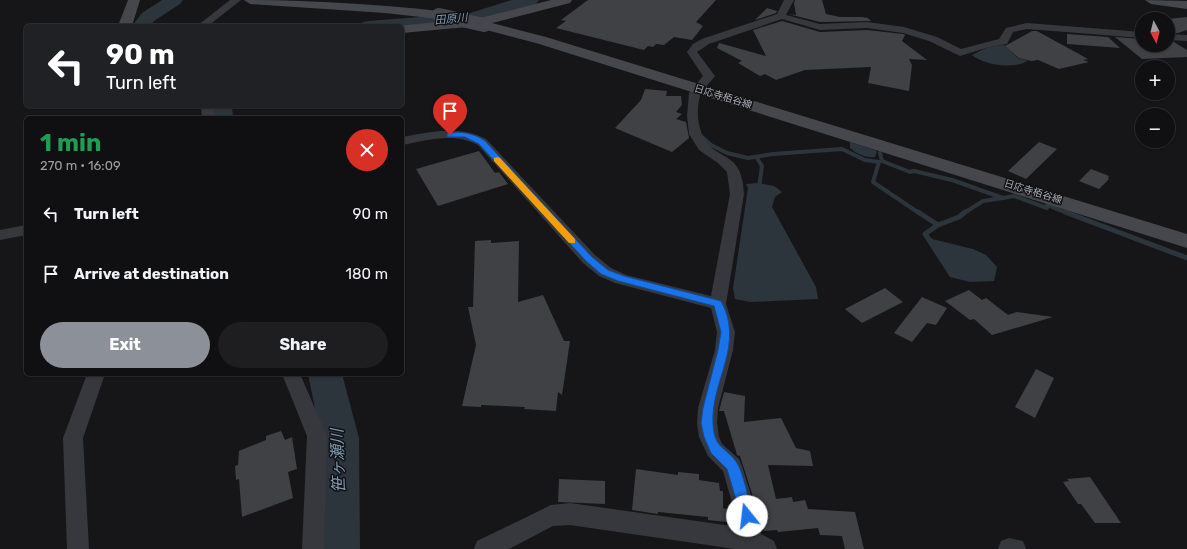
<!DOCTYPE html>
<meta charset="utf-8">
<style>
body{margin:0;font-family:Rubik,"Noto Sans JP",sans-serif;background:#1e1e20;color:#f1f3f6;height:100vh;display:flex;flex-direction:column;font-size:15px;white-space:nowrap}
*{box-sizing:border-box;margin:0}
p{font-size:13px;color:#9c9d9f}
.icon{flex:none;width:22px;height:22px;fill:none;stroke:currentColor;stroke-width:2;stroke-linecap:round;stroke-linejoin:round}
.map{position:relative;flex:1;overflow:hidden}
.sheet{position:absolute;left:24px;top:116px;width:380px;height:260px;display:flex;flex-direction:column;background:#101012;border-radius:6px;box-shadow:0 1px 3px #0004,0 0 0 1px #303032}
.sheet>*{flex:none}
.top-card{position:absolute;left:24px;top:24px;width:380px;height:84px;border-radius:6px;box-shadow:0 1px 3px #0004,0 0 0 1px #303032;background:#202124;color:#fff;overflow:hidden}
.needle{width:26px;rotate:173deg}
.controls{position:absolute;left:1135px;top:12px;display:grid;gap:8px}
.controls a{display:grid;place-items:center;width:40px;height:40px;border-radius:50%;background:#101012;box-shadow:0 1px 3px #0004,0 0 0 1px #303032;font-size:20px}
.pin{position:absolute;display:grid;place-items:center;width:34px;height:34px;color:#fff;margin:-41px -17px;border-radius:50% 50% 50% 0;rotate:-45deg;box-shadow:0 0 4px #0007}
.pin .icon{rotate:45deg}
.me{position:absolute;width:44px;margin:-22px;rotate:344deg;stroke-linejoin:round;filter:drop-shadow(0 0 3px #0008)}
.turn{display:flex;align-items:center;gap:14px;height:84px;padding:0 16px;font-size:18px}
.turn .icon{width:52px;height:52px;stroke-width:2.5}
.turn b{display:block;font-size:28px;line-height:34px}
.round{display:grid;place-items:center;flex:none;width:42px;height:42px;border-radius:21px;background:#1e1e20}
.head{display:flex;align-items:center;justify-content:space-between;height:68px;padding:0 16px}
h1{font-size:24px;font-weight:700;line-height:30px;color:#1e9e55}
.primary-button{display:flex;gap:8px;margin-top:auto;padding:8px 16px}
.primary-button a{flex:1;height:46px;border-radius:24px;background:#8c9099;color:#fff;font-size:16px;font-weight:700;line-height:46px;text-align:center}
.primary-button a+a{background:#1e1e20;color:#f1f3f6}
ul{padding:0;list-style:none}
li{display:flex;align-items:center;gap:12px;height:60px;padding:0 16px}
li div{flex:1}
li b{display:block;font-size:15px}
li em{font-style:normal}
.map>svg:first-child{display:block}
.water{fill:#2c353c}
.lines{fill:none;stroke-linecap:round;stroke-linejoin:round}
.stream-far1{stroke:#2c353c;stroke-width:4}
.stream{stroke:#2c353c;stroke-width:5}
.river{fill:#2c353c;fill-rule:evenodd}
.building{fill:#404145}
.street{fill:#37383d;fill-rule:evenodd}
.secondary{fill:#45474d;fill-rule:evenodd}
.secondary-bridge{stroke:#45474d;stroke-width:14}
.route{fill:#1a73e8;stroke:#114b97}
.slow{fill:#f59e0b}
.labels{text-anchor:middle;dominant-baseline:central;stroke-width:3;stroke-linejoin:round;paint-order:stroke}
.far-street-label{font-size:10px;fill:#a8adb8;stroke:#111113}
.far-water-label{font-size:11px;font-style:italic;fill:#7f9bb3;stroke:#111113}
.near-water-label{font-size:16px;font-style:italic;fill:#7f9bb3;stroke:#111113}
</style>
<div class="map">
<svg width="1187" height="549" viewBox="0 0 1187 549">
<rect width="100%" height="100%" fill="#161618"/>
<path class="water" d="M 1004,45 L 1018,58 L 1028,61 C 1013,69 986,66 972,55 L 988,47 Z
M 850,142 L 877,151 L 875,157 C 867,158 856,154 850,148 Z
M 758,183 L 774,186 L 782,192 L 775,197 L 772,207 L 816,287 L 818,299 L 750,302 L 735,299 L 733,288 L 748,188 L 746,184 Z
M 924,237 L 973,249 L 986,255 L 997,267 L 994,281 L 970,282 L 950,277 Z"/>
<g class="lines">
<path class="stream-far1" d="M 702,137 L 711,145 L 727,153 L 748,158 L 773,154 L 842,149 L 865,160 L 879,162 L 873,182 L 919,213
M 880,153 L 882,161 L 910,172 L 914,171 L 952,180 L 1003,198 L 1014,196 L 1047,208 L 1047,205 L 1067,213
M 757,158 L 762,166 L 759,188
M 964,213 L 983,201 L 1003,198"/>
<path class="stream" d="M 918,212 L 938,225
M 1065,212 L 1187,258
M 932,243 L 925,234 L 938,225 L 959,217 L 965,212"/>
<path class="river" d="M 162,0 L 183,0 L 180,4 L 154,21 L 150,26 L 132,26 L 142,13 Z
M 512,0 L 539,0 L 536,4 L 471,23 L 402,29 L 402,26 L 360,26 L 363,22 L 369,21 L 470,13 Z
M 210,106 L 232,106 L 233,118 L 211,118 Z
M 308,374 L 342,374 L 359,438 L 360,549 L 318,549 L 321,438 Z"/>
</g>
<path class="building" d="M 588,0 L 716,0 L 696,22 L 703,26 L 692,40 L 674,37 L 664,45 L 656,44 L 653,47 L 648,46 L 644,50 L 556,28 L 566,21 L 561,20 Z
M 795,0 L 822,0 L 826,14 L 840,17 L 862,17 L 868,18 L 871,21 L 820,22 L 788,14 L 796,15 L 794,3 Z
M 767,8 L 777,11 L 776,13 L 755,20 Z
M 1187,17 L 1187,30 L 1178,33 L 1168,33 L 1168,19 Z
M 782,21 L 820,32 L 867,30 L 903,34 L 905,35 L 902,41 L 927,60 L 909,59 L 912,65 L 909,91 L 868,83 L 871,67 L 805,70 L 776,80 L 765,74 L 760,76 L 738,63 L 742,61 L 717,48 L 719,43 L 766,56 L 753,30 Z
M 1032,31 L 1037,31 L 1088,59 L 1083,60 L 1089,62 L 1059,69 L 1038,60 L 1031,61 L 1019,58 L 1005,46 Z
M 1067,34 L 1108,37 L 1120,48 L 1067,44 Z
M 1115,37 L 1142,39 L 1142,45 L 1168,45 L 1168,42 L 1174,42 L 1187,50 L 1187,57 L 1142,59 Z
M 645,89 L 667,91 L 666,96 L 681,96 L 682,105 L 676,112 L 682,114 L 676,119 L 686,122 L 689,138 L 672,152 L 615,128 L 641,100 Z
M 1039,142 L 1057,149 L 1026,179 L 1008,171 Z
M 479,151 L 495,173 L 499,172 L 508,184 L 438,206 L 416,169 Z
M 1091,169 L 1109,176 L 1108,178 L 1109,179 L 1099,189 L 1079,181 Z
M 491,240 L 491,243 L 519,241 L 518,302 L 543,295 L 564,341 L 570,341 L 562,395 L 558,392 L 556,411 L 524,409 L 525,407 L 481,405 L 481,407 L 462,406 L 476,345 L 468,307 L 473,307 L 475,241 Z
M 885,288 L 903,302 L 862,323 L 845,309 Z
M 969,290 L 982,300 L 986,298 L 1008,315 L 1017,312 L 1053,317 L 992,335 L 974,319 L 970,320 L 945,301 Z
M 922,297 L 947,308 L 936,325 L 927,323 L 912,342 L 894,333 Z
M 1036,369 L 1054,378 L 1035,418 L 1015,407 Z
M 724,392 L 745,396 L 744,422 L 781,418 L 796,448 L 810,451 L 813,466 L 768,465 L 776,499 L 792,497 L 793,502 L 805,500 L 808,509 L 855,512 L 864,549 L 845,549 L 842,536 L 820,535 L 818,528 L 778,532 L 777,530 L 764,531 L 740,456 L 737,455 L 724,411 L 719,411 Z
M 281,431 L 285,440 L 292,437 L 297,469 L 288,472 L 293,498 L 242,517 L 239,479 L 236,480 L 235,466 L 238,465 L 239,451 L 266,440 L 266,436 Z
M 636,469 L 678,475 L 678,472 L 699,474 L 699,480 L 719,483 L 720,491 L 723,491 L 723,508 L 727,509 L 727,522 L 708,520 L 708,517 L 658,512 L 658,514 L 632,510 Z
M 1090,477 L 1121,523 L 1095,523 L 1081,504 L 1078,504 L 1063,482 L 1069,481 L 1067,479 Z
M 559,479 L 605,481 L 605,504 L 558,502 Z"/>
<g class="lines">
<path class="street" d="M 230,0 L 241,0 L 208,26 L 197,26 Z
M 784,0 L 794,0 L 786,15 L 820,24 L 867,22 L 904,27 L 937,37 L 961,49 L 999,39 L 1006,28 L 1027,23 L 1142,32 L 1142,38 L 1027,29 L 1013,32 L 1007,44 L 989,47 L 960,56 L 929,41 L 903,33 L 867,28 L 820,30 L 782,19 L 709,44 L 697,52 L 715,76 C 711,82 702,89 700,96 C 695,114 698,137 713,149 C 720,154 728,157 734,163 C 742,172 743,182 744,194 L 726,304 L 735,332 L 733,350 L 718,408 L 717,423 L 719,437 L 722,444 L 739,459 L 742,466 L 761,528 L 761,534 L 774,541 L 777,549 L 735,549 L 570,525 L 553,526 L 509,549 L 474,549 L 477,541 L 543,509 L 551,505 L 570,503 L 739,527 L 723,471 L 708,456 L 699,437 L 697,423 L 698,408 L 715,350 L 717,332 L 711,308 L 615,283 L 599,276 L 583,263 L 478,145 C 454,132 427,140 402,145 L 402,137 C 431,132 459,125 486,139 L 595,255 L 611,268 L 626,275 L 711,296 L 730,194 L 727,172 L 718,163 L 699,150 L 689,134 L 687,116 L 689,93 L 703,76 L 687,52 L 693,44 L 702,39 L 777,14 Z
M 1168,34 L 1187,35 L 1187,41 L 1168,40 Z
M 201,106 L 213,106 L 214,118 L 202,118 Z
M 26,225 L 26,235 L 0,240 L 0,230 Z
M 87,374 L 105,374 L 83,438 L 89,549 L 67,549 L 63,438 Z
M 282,374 L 300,374 L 327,436 L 324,549 L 302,549 L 307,436 Z
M 1009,538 L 1023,541 L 1026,549 L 998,549 L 1001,541 Z"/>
<path class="secondary" d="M 128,0 L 140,0 L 132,26 L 118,26 Z
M 244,0 C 309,0 374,4 439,11 L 446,15 L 439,19 L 385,13 L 250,4 Z
M 551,0 L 572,0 L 570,3 L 492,23 L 546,37 L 1187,234 L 1187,248 L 536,43 L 479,28 L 478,26 L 402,33 L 402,26 L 398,26 L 484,17 Z
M 1145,0 L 1187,1 L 1187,9 L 1151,4 Z"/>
<path class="secondary-bridge" d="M 439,15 L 484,25"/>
</g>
<path class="route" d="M 447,133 C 460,131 474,133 485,141 L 592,257 L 608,270 L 624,276 L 721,301 C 745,345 711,380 713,423 C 714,450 726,446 737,463 C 744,474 749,503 753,516 L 751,520 L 747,522 L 742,520 L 727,469 L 711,453 L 704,437 L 701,423 L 703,408 L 718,350 L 721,332 L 714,306 L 618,281 L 601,274 L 586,261 L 479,144 L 465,137 L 447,137 Z"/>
<path class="slow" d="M 497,157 L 500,158 L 575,239 L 575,243 L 569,243 L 494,161 L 494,158 Z"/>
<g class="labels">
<g class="far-street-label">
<text transform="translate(723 97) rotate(17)">日応寺栢谷線</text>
<text transform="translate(1033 192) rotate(17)">日応寺栢谷線</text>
</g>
<g class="far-water-label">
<text transform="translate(451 19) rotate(-5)">田原川</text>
</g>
<g class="near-water-label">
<text transform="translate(338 461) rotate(-92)">笹ヶ瀬川</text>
</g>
</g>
</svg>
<div class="controls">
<a><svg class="needle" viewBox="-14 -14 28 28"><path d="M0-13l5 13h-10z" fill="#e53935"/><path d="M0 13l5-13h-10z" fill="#9c9d9f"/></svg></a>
<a>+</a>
<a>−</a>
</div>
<div class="pin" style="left:450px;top:135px;background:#d93025"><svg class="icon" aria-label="arrive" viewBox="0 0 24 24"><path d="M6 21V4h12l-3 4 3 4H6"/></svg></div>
<svg class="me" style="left:747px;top:516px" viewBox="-20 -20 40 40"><circle r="19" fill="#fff"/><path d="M0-13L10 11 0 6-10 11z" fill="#1a73e8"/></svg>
<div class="top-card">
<div class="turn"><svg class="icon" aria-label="left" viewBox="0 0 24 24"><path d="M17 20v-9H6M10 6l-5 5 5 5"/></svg><div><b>90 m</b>Turn left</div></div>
</div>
<section class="sheet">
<div class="head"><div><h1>1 min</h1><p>270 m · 16:09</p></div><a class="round" style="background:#d93025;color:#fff"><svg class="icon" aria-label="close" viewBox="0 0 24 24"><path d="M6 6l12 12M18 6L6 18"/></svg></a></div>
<ul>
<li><svg class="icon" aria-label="left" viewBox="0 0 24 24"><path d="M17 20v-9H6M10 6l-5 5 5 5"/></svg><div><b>Turn left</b></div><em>90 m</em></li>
<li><svg class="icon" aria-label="arrive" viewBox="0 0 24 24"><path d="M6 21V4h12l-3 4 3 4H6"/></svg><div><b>Arrive at destination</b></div><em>180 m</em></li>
</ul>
<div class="primary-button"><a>Exit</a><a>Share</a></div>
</section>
</div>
